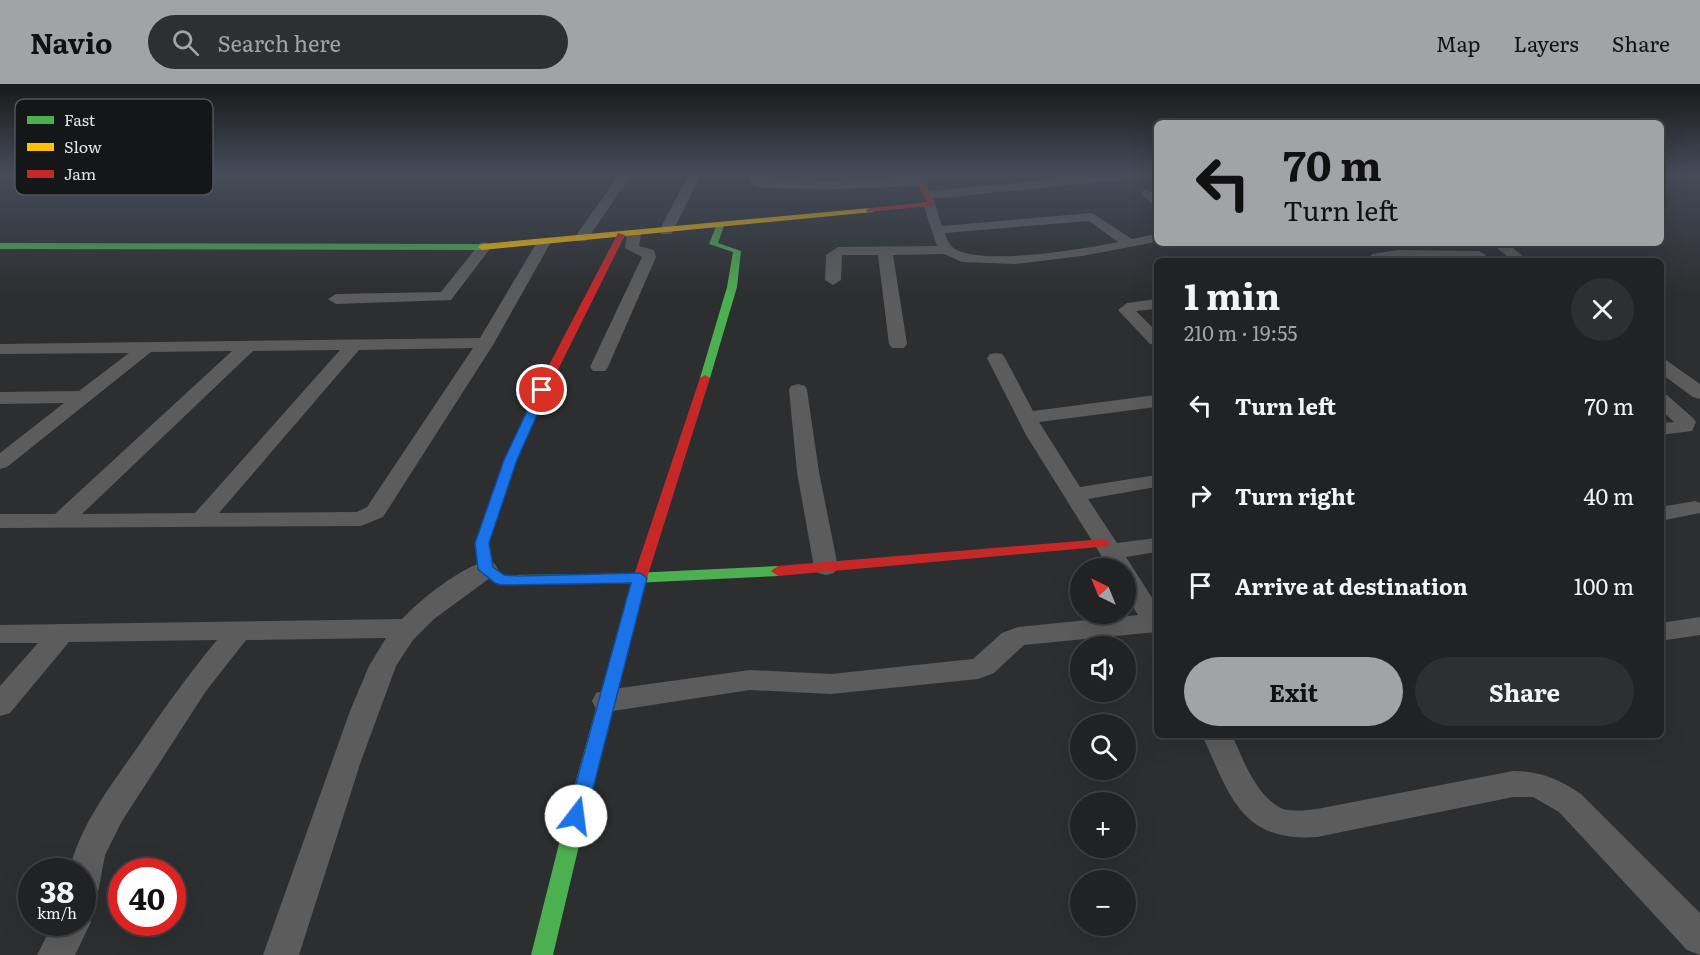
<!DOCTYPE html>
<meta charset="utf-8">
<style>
body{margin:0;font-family:Literata,serif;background:#2d2f31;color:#f1f3f6;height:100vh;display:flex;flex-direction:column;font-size:22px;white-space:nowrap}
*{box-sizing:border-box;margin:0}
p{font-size:20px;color:#a2a4a6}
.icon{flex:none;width:33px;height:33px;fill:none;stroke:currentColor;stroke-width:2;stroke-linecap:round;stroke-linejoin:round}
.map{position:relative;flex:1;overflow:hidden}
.side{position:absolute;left:1154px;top:174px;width:510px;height:480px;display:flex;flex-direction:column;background:#212224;border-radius:9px;box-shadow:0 6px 24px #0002,0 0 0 2px #3e3f41}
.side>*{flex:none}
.banner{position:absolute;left:1154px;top:36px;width:510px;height:126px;border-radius:9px;box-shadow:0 6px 24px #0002,0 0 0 2px #3e3f41;background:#a1a3a6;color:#111;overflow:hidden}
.needle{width:39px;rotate:317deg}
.controls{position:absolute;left:1070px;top:474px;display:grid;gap:12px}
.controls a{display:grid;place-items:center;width:66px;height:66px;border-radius:50%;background:#212224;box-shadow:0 6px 24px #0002,0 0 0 2px #3e3f41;font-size:30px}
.speed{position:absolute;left:18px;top:774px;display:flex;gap:12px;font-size:30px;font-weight:700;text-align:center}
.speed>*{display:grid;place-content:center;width:78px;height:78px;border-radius:50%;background:#212224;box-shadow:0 6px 24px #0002,0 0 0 2px #3e3f41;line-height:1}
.speed small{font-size:15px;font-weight:400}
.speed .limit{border:9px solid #d22;background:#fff;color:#111}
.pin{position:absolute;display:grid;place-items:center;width:51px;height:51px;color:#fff;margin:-26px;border:3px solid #fff;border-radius:50%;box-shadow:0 2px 6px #0007}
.me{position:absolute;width:66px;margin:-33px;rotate:15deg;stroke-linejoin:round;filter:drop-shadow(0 0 4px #0008)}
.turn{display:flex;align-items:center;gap:21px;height:126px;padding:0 30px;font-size:27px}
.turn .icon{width:78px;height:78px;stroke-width:2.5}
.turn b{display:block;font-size:42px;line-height:51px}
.round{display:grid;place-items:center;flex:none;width:63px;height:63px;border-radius:32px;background:#2d2f31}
.head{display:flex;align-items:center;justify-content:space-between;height:102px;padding:0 30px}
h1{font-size:36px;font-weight:700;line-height:45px}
.action{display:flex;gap:12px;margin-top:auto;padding:12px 30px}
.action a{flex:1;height:69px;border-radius:36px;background:#a1a3a6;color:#111;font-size:24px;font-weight:700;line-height:69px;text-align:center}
.action a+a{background:#2d2f31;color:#f1f3f6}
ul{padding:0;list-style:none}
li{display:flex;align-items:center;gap:18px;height:90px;padding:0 30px}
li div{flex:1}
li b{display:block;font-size:22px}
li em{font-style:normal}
header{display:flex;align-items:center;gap:36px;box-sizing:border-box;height:84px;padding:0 30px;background:#a1a3a6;color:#111}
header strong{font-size:28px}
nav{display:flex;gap:33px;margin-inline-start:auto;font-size:21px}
.search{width:420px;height:54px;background:#2d2f31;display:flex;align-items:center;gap:15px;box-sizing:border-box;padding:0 21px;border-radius:33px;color:#a2a4a6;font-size:22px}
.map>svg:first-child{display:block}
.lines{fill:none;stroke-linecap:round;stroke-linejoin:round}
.street{fill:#5c5c5d;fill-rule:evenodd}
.fast{fill:#4caf50;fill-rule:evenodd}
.slow{fill:#ffc107;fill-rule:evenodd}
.jam{fill:#c62828;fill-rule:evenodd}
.route{fill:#1a73e8;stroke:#114b97;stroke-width:1.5}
.key{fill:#151618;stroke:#525356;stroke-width:1.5}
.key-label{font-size:16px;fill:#e0e2e5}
</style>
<header>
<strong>Navio</strong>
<div class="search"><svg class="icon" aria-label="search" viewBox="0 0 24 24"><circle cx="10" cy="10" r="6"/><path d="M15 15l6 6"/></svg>Search here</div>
<nav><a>Map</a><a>Layers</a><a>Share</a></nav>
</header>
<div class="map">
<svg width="1700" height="871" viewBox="0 0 1700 871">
<rect width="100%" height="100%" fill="#2c2e30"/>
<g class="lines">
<path class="street" d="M 620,90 L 632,90 L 586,157 L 576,157 L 574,154 Z
M 689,90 L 701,90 L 673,147 L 671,150 L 661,150 L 659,147 Z
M 729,90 L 778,90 L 772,94 L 763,94 L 763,96 L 835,97 L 920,94 L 926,98 L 920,102 L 835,105 L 762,104 L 751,101 L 751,94 L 735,94 Z
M 1111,90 L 1151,90 L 1145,94 L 928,115 L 922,111 L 928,107 Z
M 1146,105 L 1156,111 L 1156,121 L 1152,120 L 1140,109 Z
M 929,116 L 935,120 L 942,142 L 1092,129 L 1132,155 L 1156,150 L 1156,158 L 1082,172 L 1016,180 L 962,178 L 944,170 L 893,171 L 907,260 L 904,264 L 892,264 L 889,260 L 878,171 L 842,171 L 841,196 L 833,201 L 825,196 L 826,171 L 838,163 L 937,162 L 923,120 ZM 1089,137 L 1118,158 C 1083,165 984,182 955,165 C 949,161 947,155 945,149 Z
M 634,146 L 641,150 L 639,162 L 654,166 L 656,173 L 608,283 L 605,287 L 593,287 L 590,283 L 642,173 L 625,164 L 627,150 Z
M 544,154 L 551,158 L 493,261 L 383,433 L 361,442 L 0,444 L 0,430 L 55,430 L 232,267 L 151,268 L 7,383 L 0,385 L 0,369 L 64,319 L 0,320 L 0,308 L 79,307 L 129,269 L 0,270 L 0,260 L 480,254 L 537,158 ZM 473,264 L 367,423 L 357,428 L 219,429 L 359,266 ZM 340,266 L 195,429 L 82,430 L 253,267 Z
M 485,158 L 492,162 L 451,216 L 336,220 L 328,215 L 336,210 L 441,208 L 480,159 Z
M 1491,159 L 1507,159 L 1529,177 L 1513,177 Z
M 1398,166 L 1479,167 L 1486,171 L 1479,175 L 1398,174 L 1390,177 L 1373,177 L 1370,173 L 1372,170 Z
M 1156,215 L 1156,225 L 1136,227 L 1156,247 L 1156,261 L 1150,260 L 1118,226 L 1127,219 Z
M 996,269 L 1002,270 L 1005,274 L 1033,327 L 1156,311 L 1156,323 L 1039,338 L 1080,403 L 1156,391 L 1156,403 L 1088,415 L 1117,459 L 1156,454 L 1156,468 L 1126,473 L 1156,520 L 1156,548 L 1024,561 L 994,589 L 978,595 L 831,610 L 750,606 L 606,628 L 596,625 L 592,617 L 596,609 L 606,606 L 750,586 L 831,590 L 973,575 L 1002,549 L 1018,543 L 1138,531 L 1125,510 L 1125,484 L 1109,484 L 1026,351 L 987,274 L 990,270 Z
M 1660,275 L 1666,276 L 1700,300 L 1700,315 L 1693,313 L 1660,289 Z
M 798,300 L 805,302 L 807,306 L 819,388 L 838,483 L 834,489 L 826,491 L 818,489 L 814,483 L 797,388 L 789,306 L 791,302 Z
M 1660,309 L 1667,311 L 1693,334 L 1696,338 L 1692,347 L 1660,351 L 1660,339 L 1674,338 L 1660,325 Z
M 1695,417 L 1700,419 L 1700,429 L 1660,437 L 1660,423 Z
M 486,477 L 494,479 L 498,485 L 494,491 L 434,535 L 413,556 L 396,582 L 361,677 L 299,871 L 263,871 L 350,627 L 369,582 L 386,554 L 246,556 L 206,607 L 122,737 L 105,771 L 99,804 L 94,815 L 82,820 L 82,788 L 69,788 C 79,743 109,704 135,667 C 161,629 187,592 217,556 L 69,558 L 10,629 L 0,632 L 0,602 L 38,559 L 0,559 L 0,541 L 402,535 C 421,515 460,484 486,477 Z
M 1700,533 L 1700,551 L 1660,557 L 1660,539 Z
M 1202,651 L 1232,651 C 1243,675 1256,713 1283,725 C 1293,728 1307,726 1317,725 L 1513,687 C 1540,687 1559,695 1581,710 L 1700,829 L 1700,871 L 1687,866 L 1559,728 L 1533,713 L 1513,713 L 1317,753 C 1240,759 1229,709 1202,651 Z
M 82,825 L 86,826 L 91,838 L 75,871 L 37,871 L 54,838 L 82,838 Z"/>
<path class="fast" d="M 717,140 L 724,142 L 718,159 L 741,167 L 737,203 L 710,294 L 705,297 L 700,294 L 727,203 L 733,168 L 709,160 Z
M 0,159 L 482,160 L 486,163 L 482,166 L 0,165 Z
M 511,371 L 517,375 L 489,459 L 493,483 L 503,491 L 613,490 L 778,482 L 785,487 L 778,492 L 613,500 L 495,499 L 479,485 L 475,459 L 505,375 Z
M 622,554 L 628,556 L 630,560 L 586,732 L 553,871 L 531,871 L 566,732 L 614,560 L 616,556 Z"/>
<path class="slow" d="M 870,124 L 874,126 L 873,128 L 482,166 L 478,163 L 482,160 Z"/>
<path class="jam" d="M 913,90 L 920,90 L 935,118 L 932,122 L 867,128 L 866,126 L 870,124 L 927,118 Z
M 618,149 L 625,151 L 548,306 L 517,375 L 511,379 L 507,378 L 505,375 L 536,306 Z
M 705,291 L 710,294 L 647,494 L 630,560 L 628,564 L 616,564 L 614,560 L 633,494 L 700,294 Z
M 1104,455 L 1111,459 L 1109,462 L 778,492 L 771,487 L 778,482 Z"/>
</g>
<linearGradient id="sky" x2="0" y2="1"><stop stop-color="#18191a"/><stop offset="0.42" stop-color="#454c59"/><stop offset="1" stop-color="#454c59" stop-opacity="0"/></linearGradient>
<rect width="1700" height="212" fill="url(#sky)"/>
<path class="route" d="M 542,303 L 548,306 L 517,376 L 489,459 L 493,483 L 504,491 L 519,492 L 640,489 L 647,494 L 586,732 L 583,738 L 576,740 L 570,738 L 567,732 L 631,499 L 500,501 L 495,499 L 478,485 L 475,459 L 504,376 L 537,306 Z"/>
<rect x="15" y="15" width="198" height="96" rx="9" class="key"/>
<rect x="27" y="32" width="27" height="8" fill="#4caf50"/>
<rect x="27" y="59" width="27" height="8" fill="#ffc107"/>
<rect x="27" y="86" width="27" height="8" fill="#c62828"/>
<g class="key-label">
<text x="64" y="42">Fast</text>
<text x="64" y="69">Slow</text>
<text x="64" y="96">Jam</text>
</g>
</svg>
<div class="controls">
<a><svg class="needle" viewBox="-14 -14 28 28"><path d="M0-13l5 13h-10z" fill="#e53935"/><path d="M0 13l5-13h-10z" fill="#a2a4a6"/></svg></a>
<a><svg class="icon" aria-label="sound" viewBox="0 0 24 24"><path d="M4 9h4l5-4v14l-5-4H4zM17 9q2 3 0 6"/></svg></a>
<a><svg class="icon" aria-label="search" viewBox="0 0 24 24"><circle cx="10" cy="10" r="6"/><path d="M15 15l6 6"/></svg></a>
<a>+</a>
<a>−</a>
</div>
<div class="speed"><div>38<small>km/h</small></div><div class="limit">40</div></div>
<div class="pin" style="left:542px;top:306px;background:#d93025"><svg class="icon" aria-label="arrive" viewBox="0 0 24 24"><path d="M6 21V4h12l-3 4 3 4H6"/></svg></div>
<svg class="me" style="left:576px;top:732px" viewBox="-20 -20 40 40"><circle r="19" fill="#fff"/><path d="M0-13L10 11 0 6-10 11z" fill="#1a73e8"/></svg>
<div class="banner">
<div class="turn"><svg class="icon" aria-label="left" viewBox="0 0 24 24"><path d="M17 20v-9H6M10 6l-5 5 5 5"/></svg><div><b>70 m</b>Turn left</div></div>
</div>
<section class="side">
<div class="head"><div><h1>1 min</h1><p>210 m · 19:55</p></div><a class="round"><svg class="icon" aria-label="close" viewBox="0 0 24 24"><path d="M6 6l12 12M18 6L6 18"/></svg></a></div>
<ul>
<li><svg class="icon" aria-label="left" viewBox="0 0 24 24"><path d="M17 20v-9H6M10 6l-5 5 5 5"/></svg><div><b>Turn left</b></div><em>70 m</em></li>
<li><svg class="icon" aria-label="right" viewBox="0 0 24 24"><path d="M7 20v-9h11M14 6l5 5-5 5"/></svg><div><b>Turn right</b></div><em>40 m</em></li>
<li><svg class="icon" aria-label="arrive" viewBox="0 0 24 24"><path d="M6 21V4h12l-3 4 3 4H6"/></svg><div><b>Arrive at destination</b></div><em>100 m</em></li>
</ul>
<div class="action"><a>Exit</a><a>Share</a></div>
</section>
</div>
